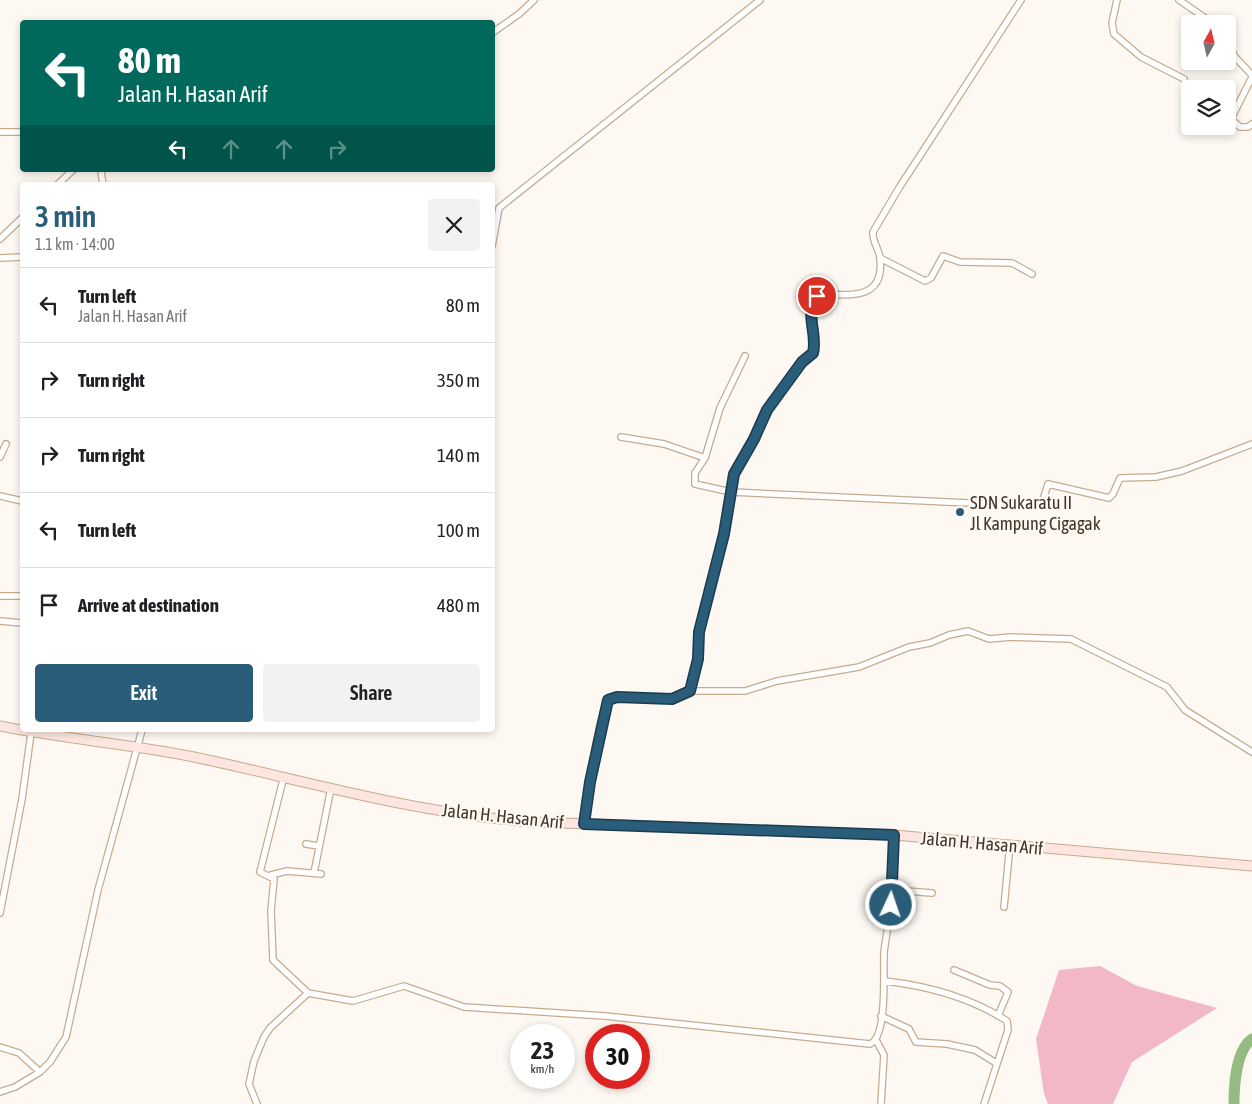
<!DOCTYPE html>
<meta charset="utf-8">
<style>
body{margin:0;font-family:"Asap Condensed",sans-serif;background:#f2f2f2;color:#202124;height:100vh;display:flex;flex-direction:column;font-size:19px;white-space:nowrap}
*{box-sizing:border-box;margin:0}
p{font-size:16px;color:#757577}
.icon{flex:none;width:28px;height:28px;fill:none;stroke:currentColor;stroke-width:2;stroke-linecap:round;stroke-linejoin:round}
.map{position:relative;flex:1;overflow:hidden}
.sheet{position:absolute;left:20px;top:182px;width:475px;height:550px;display:flex;flex-direction:column;background:#fff;border-radius:5px;box-shadow:0 2px 8px #0003}
.sheet>*{flex:none}
.banner{position:absolute;left:20px;top:20px;width:475px;height:152px;border-radius:5px;box-shadow:0 2px 8px #0003;background:#00695c;color:#fff;overflow:hidden}
.needle{width:32px;rotate:8deg}
.buttons{position:absolute;left:1181px;top:15px;display:grid;gap:10px}
.buttons a{display:grid;place-items:center;width:55px;height:55px;border-radius:5px;background:#fff;box-shadow:0 2px 8px #0003;font-size:25px}
.speed{position:absolute;left:510px;top:1024px;display:flex;gap:10px;font-size:25px;font-weight:700;text-align:center}
.speed>*{display:grid;place-content:center;width:65px;height:65px;border-radius:50%;background:#fff;box-shadow:0 2px 8px #0003;line-height:1}
.speed small{font-size:12px;font-weight:400}
.speed .limit{border:8px solid #d22;background:#fff;color:#111}
.pin{position:absolute;display:grid;place-items:center;width:42px;height:42px;color:#fff;margin:-21px;border:2px solid #fff;border-radius:50%;box-shadow:0 1px 5px #0007}
.me{position:absolute;width:55px;margin:-28px;rotate:3deg;stroke-linejoin:round;filter:drop-shadow(0 0 4px #0008)}
.turn{display:flex;align-items:center;gap:18px;height:105px;padding:0 15px;font-size:22px}
.turn .icon{width:65px;height:65px;stroke-width:2.5}
.turn b{display:block;font-size:35px;line-height:42px}
.lanes{display:flex;align-items:center;height:48px;padding:0 15px;background:#0003;justify-content:center;gap:25px;direction:ltr}
.lanes .off{opacity:.35}
.round{display:grid;place-items:center;flex:none;width:52px;height:52px;border-radius:5px;background:#f2f2f2}
.headline{display:flex;align-items:center;justify-content:space-between;height:85px;padding:0 15px}
h1{font-size:30px;font-weight:600;line-height:38px;color:#2a5d79}
.button{display:flex;gap:10px;margin-top:auto;padding:10px 15px}
.button a{flex:1;height:58px;border-radius:5px;background:#2a5d79;color:#fff;font-size:20px;font-weight:600;line-height:58px;text-align:center}
.button a+a{background:#f2f2f2;color:#202124}
ul{padding:0;list-style:none}
li{display:flex;align-items:center;gap:15px;height:75px;padding:0 15px;border-top:1px solid #e0e0e0}
li div{flex:1}
li b{display:block;font-size:19px}
li em{font-style:normal}
.map>svg:first-child{display:block}
.green{fill:#f3b8c7}
.lines{fill:none;stroke-linecap:round;stroke-linejoin:round}
.river{stroke:#94bb81;stroke-width:11}
.minor-casing{stroke:#c6ab8f;stroke-width:8}
.secondary-casing{stroke:#c6ab8f;stroke-width:11}
.minor{stroke:#fff;stroke-width:5.5}
.secondary{stroke:#fde6e0;stroke-width:9}
.route-casing{stroke:#1b3c4f;stroke-width:12}
.route{stroke:#2a5d79;stroke-width:9}
.poi-dot{fill:#2a5d79;stroke:#fef8f2;stroke-width:2}
.labels{text-anchor:middle;dominant-baseline:central;stroke-width:4.5;stroke-linejoin:round;paint-order:stroke}
.poi-label{font-size:18px;fill:#403529;stroke:#fef8f2;text-anchor:start}
.street-label{font-size:18px;fill:#403529;stroke:#fef8f2}
</style>
<div class="map">
<svg width="1252" height="1104" viewBox="0 0 1252 1104">
<rect width="100%" height="100%" fill="#fef8f2"/>
<path class="green" d="M 1100,966 L 1137,986 L 1217,1008 L 1132,1062 L 1113,1104 L 1048,1104 L 1044,1094 L 1036,1039 L 1059,970 Z"/>
<g class="lines">
<path class="river" d="M 1234,1104 C 1234,1086 1236,1050 1252,1039"/>
<defs>
<path id="minor" d="M 1117,0 L 1112,23 L 1114,34 L 1141,57 L 1184,79
M 1179,0 L 1214,24
M 492,33 L 519,14 L 534,0
M 1228,42 L 1235,57 L 1252,75
M 1252,77 L 1231,119 L 1240,127 L 1248,127 L 1252,124
M 0,132 L 22,132
M 101,171 L 103,185
M 57,185 L 73,170
M 0,239 L 22,218
M 492,246 L 499,208 L 760,0
M 0,258 L 22,257
M 880,258 L 925,281 L 931,278 L 943,256 L 960,262 L 1012,263 L 1032,274
M 621,437 L 664,444 L 705,458 L 695,473 L 695,484 L 731,492 L 734,474 L 754,439 L 767,410 L 802,362 L 813,353 C 817,336 800,306 820,294 C 849,295 885,301 880,258 C 879,249 872,241 873,232 L 899,188 L 1021,0
M 0,457 L 6,444
M 705,458 L 720,408 L 745,356
M 0,496 L 22,501
M 0,596 L 22,596
M 0,621 L 22,623
M 690,691 C 698,671 695,651 699,631 C 708,584 725,540 731,492 L 1036,506 L 1042,503 L 1048,484 L 1109,498 L 1113,494 L 1120,478 L 1156,477 L 1182,471 L 1252,444
M 284,776 L 260,872 L 274,879 L 271,911 L 273,960 L 308,993 L 353,1001 L 404,986 L 464,1007 L 605,1016 L 870,1044 C 888,1037 883,970 884,953 C 886,933 891,913 893,892 C 895,874 893,854 894,835
M 584,824 C 587,802 598,712 609,699 L 672,699 L 690,691 L 745,691 L 777,681 L 859,667 L 909,647 L 930,643 L 949,635 L 968,631 L 989,639 L 1011,637 L 1071,639 L 1167,687 L 1185,710 L 1252,752
M 306,844 L 319,846
M 314,873 L 331,788
M 271,875 L 287,871 L 321,874
M 893,890 L 932,893
M 1004,907 L 1010,844
M 0,913 L 22,799 L 31,733
M 954,970 L 990,985 L 1000,986 L 1008,992 L 998,1016
M 885,981 C 928,986 970,997 1007,1021 L 1008,1030 L 984,1104
M 881,1016 L 909,1029 L 916,1042 L 947,1044 L 975,1050 L 996,1063
M 876,1040 L 884,1055 L 881,1104
M 0,1047 L 19,1053 L 40,1072
M 0,1092 L 15,1087 L 40,1072 L 50,1062 L 66,1037 L 98,890 L 142,730
M 257,1104 L 249,1084 L 254,1061 L 264,1037 L 270,1028 L 308,993"/>
<path id="secondary" d="M 0,726 C 64,739 130,744 194,757 C 307,781 418,814 533,822 L 894,835 L 1252,866"/>
</defs>
<use href="#minor" class="minor-casing"/>
<use href="#secondary" class="secondary-casing"/>
<use href="#minor" class="minor"/>
<use href="#secondary" class="secondary"/>
</g>
<g class="lines">
<defs>
<path id="route" d="M 817,296 C 804,315 818,333 813,353 L 802,362 L 767,410 L 754,439 L 734,474 L 724,534 L 699,632 L 698,659 L 690,691 L 672,699 L 617,697 L 608,700 L 590,782 L 584,824 L 894,835 L 891,905"/>
</defs>
<use href="#route" class="route-casing"/>
<use href="#route" class="route"/>
</g>
<circle class="poi-dot" cx="960" cy="512" r="5"/>
<g class="labels">
<g class="poi-label">
<text x="970" y="502">SDN Sukaratu II<tspan x="970" dy="21">Jl Kampung Cigagak</tspan></text>
</g>
<g class="street-label">
<text transform="translate(503 816) rotate(6)">Jalan H. Hasan Arif</text>
<text transform="translate(982 843) rotate(5)">Jalan H. Hasan Arif</text>
</g>
</g>
</svg>
<div class="buttons">
<a><svg class="needle" viewBox="-14 -14 28 28"><path d="M0-13l5 13h-10z" fill="#e53935"/><path d="M0 13l5-13h-10z" fill="#757577"/></svg></a>
<a><svg class="icon" aria-label="layers" viewBox="0 0 24 24"><path d="M12 4l9 5-9 5-9-5zM3 14l9 5 9-5"/></svg></a>
</div>
<div class="speed"><div>23<small>km/h</small></div><div class="limit">30</div></div>
<div class="pin" style="left:817px;top:296px;background:#d93025"><svg class="icon" aria-label="arrive" viewBox="0 0 24 24"><path d="M6 21V4h12l-3 4 3 4H6"/></svg></div>
<svg class="me" style="left:891px;top:905px" viewBox="-20 -20 40 40"><circle r="17" fill="#2a5d79" stroke="#fff" stroke-width="3"/><path d="M0-11L8 9 0 5-8 9z" fill="#fff"/></svg>
<div class="banner">
<div class="turn"><svg class="icon" aria-label="left" viewBox="0 0 24 24"><path d="M17 20v-9H6M10 6l-5 5 5 5"/></svg><div><b>80 m</b>Jalan H. Hasan Arif</div></div>
<div class="lanes"><svg class="icon" aria-label="left" viewBox="0 0 24 24"><path d="M17 20v-9H6M10 6l-5 5 5 5"/></svg><svg class="icon off" aria-label="ahead" viewBox="0 0 24 24"><path d="M12 20V5M6 11l6-6 6 6"/></svg><svg class="icon off" aria-label="ahead" viewBox="0 0 24 24"><path d="M12 20V5M6 11l6-6 6 6"/></svg><svg class="icon off" aria-label="right" viewBox="0 0 24 24"><path d="M7 20v-9h11M14 6l5 5-5 5"/></svg></div>
</div>
<section class="sheet">
<div class="headline"><div><h1>3 min</h1><p>1.1 km · 14:00</p></div><a class="round"><svg class="icon" aria-label="close" viewBox="0 0 24 24"><path d="M6 6l12 12M18 6L6 18"/></svg></a></div>
<ul>
<li><svg class="icon" aria-label="left" viewBox="0 0 24 24"><path d="M17 20v-9H6M10 6l-5 5 5 5"/></svg><div><b>Turn left</b><p>Jalan H. Hasan Arif</p></div><em>80 m</em></li>
<li><svg class="icon" aria-label="right" viewBox="0 0 24 24"><path d="M7 20v-9h11M14 6l5 5-5 5"/></svg><div><b>Turn right</b></div><em>350 m</em></li>
<li><svg class="icon" aria-label="right" viewBox="0 0 24 24"><path d="M7 20v-9h11M14 6l5 5-5 5"/></svg><div><b>Turn right</b></div><em>140 m</em></li>
<li><svg class="icon" aria-label="left" viewBox="0 0 24 24"><path d="M17 20v-9H6M10 6l-5 5 5 5"/></svg><div><b>Turn left</b></div><em>100 m</em></li>
<li><svg class="icon" aria-label="arrive" viewBox="0 0 24 24"><path d="M6 21V4h12l-3 4 3 4H6"/></svg><div><b>Arrive at destination</b></div><em>480 m</em></li>
</ul>
<div class="button"><a>Exit</a><a>Share</a></div>
</section>
</div>
